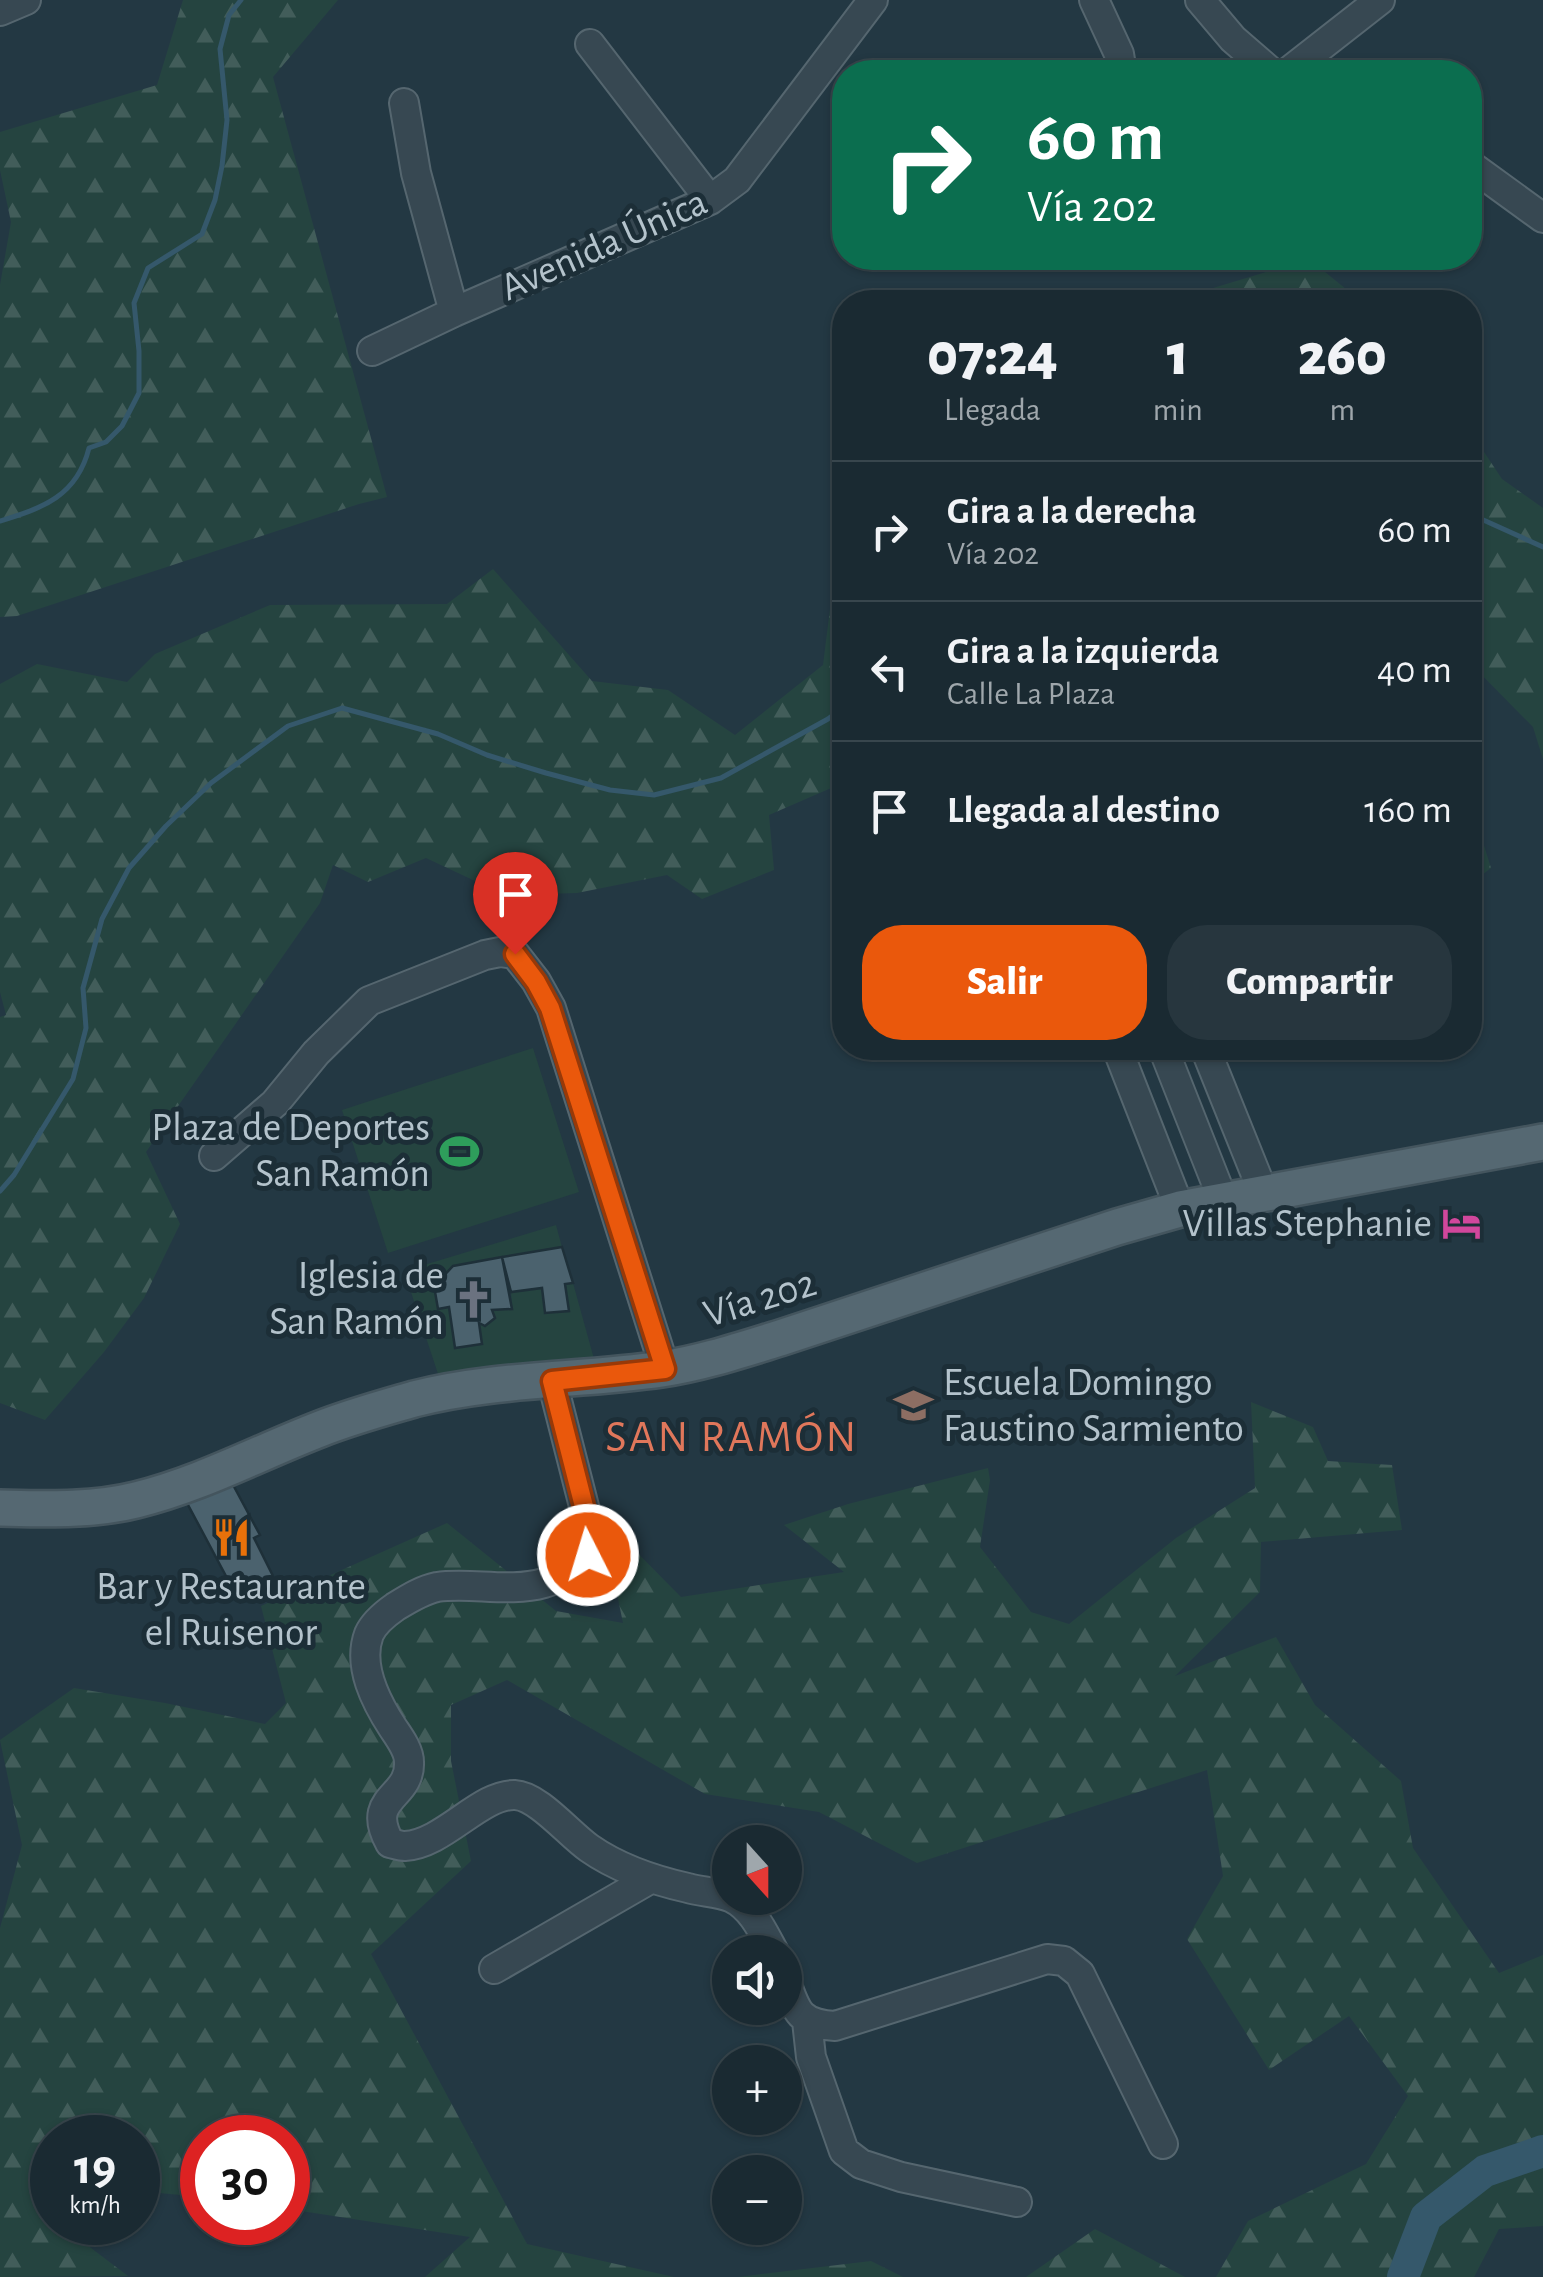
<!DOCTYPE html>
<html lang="es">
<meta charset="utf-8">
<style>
body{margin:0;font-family:"Alegreya Sans",sans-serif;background:#27363e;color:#f1f3f6;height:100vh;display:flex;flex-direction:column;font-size:38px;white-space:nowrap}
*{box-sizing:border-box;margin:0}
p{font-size:32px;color:#9fa7ac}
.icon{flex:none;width:55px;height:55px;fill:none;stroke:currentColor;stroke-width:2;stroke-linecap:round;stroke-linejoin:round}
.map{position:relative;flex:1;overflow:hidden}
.drawer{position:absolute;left:832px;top:290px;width:650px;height:770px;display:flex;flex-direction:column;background:#1a2a32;border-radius:40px;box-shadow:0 2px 8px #0004,0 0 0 2px #38464d}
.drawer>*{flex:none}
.guide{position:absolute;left:832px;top:60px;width:650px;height:210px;border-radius:40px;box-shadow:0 2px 8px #0004,0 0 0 2px #38464d;background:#0b6e4f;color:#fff;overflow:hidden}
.needle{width:65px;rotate:159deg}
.fabs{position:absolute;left:712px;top:1825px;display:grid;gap:20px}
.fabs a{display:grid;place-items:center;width:90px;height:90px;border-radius:50%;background:#1a2a32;box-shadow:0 2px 8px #0004,0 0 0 2px #38464d;font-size:50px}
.speed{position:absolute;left:30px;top:2115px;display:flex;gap:20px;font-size:50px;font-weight:700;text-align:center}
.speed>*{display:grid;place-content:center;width:130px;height:130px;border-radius:50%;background:#1a2a32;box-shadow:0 2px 8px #0004,0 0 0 2px #38464d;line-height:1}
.speed small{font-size:25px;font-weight:400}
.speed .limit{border:15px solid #d22;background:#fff;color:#111}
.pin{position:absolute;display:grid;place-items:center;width:85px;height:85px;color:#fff;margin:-102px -42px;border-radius:50% 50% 50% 0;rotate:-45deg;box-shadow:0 0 10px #0007}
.pin .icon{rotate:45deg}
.me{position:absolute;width:110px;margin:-55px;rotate:355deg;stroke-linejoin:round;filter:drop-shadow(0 0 8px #0008)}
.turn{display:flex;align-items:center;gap:35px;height:210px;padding:0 30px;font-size:45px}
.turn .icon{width:130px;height:130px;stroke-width:2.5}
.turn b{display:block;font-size:70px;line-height:85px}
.eta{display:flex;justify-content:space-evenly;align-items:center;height:170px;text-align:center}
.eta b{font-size:60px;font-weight:800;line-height:70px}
.cta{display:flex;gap:20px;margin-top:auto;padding:20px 30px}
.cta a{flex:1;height:115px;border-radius:40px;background:#ea580c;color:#fff;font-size:40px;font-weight:800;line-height:115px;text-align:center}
.cta a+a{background:#27363e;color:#f1f3f6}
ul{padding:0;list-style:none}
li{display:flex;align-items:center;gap:30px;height:140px;padding:0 30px;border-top:2px solid #38464d}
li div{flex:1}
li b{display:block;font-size:38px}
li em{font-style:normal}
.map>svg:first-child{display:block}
.forest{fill:url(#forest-firs)}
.garden{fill:#254440}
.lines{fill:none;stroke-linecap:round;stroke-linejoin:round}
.stream{stroke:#35586b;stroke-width:5}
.river{stroke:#35586b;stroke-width:32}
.building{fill:#4b626e;stroke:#1e3039;stroke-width:2.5}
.minor-casing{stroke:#55666f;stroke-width:32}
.major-casing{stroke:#44555e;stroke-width:40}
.minor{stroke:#374852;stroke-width:28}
.major{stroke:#556872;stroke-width:35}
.route-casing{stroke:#983908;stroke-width:25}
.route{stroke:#ea580c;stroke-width:18}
.labels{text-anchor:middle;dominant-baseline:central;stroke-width:10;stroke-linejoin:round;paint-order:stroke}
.street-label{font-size:40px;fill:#b4c3cc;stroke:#1c2e37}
.poi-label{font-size:40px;fill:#b4c3cc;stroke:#1c2e37;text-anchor:end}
.quarter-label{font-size:45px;letter-spacing:2.5px;fill:#e0775b;stroke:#1c2e37}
</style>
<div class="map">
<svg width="1543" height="2277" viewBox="0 0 1543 2277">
<defs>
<pattern id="forest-firs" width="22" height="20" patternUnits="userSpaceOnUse" patternTransform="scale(2.5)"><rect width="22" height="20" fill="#254440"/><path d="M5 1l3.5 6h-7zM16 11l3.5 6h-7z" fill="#425d5a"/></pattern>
</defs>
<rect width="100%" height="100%" fill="#233843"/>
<path class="forest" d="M 183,0 L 338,0 L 273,77 L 387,497 L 359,504 L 17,616 L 0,617 L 0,285 L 11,222 L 0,170 L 0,132 L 157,85 Z
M 1309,259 L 1362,302 L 1166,302 L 1170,301 Z
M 1470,431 L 1502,479 L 1543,508 L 1543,759 L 1533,727 L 1470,663 Z
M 493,569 L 592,681 L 668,690 L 735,735 L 823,665 L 832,593 L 845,572 L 845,782 L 769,815 L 774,870 L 702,899 L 667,875 L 577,893 L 505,895 L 426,858 L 368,882 L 333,865 L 320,903 L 146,1152 L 180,1224 L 144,1298 L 104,1352 L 45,1420 L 0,1403 L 0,1017 L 6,1015 L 0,992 L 0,684 L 37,664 L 127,682 L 155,654 L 270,605 L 447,604 Z
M 1470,801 L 1491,868 L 1470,884 Z
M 1251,1402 L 1313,1427 L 1328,1461 L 1392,1465 L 1402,1530 L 1261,1542 L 1260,1592 L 1175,1676 L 1276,1637 L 1315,1705 L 1401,1781 L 1413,1848 L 1499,1973 L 1543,1955 L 1543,2226 L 1499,2229 L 1474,2277 L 1216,2277 L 1248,2221 L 1366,2164 L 1408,2096 L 1349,2016 L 1269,2070 L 1187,1939 L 1223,1876 L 1207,1770 L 917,1863 L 819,1812 L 705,1794 L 507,1680 L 451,1705 L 451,1761 L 471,1861 L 371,1954 L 527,2244 L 674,2277 L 425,2277 L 470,2237 L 288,2209 L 288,2138 L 202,2138 L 202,2197 L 138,2191 L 138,2138 L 52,2138 L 52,2222 L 58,2223 L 128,2276 L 0,2277 L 0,1928 L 22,1845 L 0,1740 L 74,1688 L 165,1703 L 265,1724 L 286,1703 L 261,1606 L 447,1523 L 556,1611 L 623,1623 L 601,1516 L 681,1597 L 844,1572 L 784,1525 L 848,1504 L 988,1468 L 990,1480 L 980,1547 L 1031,1612 L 1069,1624 L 1176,1538 L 1255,1488 Z
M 1095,2229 L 1185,2277 L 1026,2277 Z
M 871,2261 L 903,2277 L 738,2277 Z"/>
<path class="garden" d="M 533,1048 L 579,1192 L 388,1253 L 342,1110 Z
M 556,1225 L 562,1247 L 453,1266 L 434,1286 L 438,1308 L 449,1307 L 456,1348 L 482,1344 L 479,1323 L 485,1326 L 495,1318 L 492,1310 L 512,1308 L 511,1292 L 542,1288 L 545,1313 L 569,1311 L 565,1284 L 573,1283 L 596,1366 L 441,1383 L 404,1271 Z"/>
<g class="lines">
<path class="stream" d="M 1470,514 L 1543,547
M 0,521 C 43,508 77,496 89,448 L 106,442 L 122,426 L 139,393 L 139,351 L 134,303 L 148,268 L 202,234 L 215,200 L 222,166 L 227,120 L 220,49 L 229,15 L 241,0
M 0,1191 L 14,1175 L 73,1079 L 86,1028 L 83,988 L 102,919 L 129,868 L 166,826 L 211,783 L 288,726 L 342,708 L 438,734 L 487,755 L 546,773 L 610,790 L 654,795 L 721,778 L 828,719 L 845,706"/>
<path class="river" d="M 1403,2277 L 1426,2217 L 1485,2171 L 1543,2151"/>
</g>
<path class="building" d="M 562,1247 L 573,1283 L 565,1284 L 569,1311 L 545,1313 L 542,1288 L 511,1292 L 502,1257 Z
M 502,1257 L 512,1309 L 492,1310 L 495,1318 L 485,1326 L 479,1323 L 482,1344 L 455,1348 L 449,1307 L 438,1309 L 434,1286 L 453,1266 Z
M 231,1481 L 260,1535 L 254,1538 L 273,1576 L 235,1593 L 187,1503 Z"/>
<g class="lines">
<defs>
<path id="minor" d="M 1094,0 L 1119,54 L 1122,72
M 1200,0 L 1233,39 L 1271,72
M 0,11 L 26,0
M 590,44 L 710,200
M 1288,72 L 1380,0
M 404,103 L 416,173 L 454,312
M 1470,165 L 1543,218
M 372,351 L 454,312 L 710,200 L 737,180 L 873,0
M 1117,1048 L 1180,1209
M 1163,1048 L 1223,1200
M 1205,1048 L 1263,1192
M 214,1156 L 275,1103 L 316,1053 L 369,1001 L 485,955 L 500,952 L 515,954 L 536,981 L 551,1008 L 665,1369
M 552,1381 L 589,1526 L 588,1555 C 575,1568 562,1578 544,1583 C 509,1593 471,1582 437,1587 C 422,1590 408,1599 395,1607 C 385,1614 374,1623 369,1634 C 357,1666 376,1702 393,1728 C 399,1737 409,1750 409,1762 C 411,1799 364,1796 390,1843 C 395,1844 400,1846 405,1846 C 444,1844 480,1794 515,1795 C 538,1796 569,1834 589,1848 C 619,1869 652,1880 688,1888 C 701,1892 720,1892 732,1898 C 753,1908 764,1934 774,1952
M 494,1969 L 650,1879
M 785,1979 C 796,2011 799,2024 835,2026 L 1047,1959 L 1064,1961 L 1080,1974 L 1163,2144
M 807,2021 L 811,2057 L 844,2151 L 861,2164 L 901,2177 L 1017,2202"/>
<path id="major" d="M 0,1508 C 45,1509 92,1511 136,1500 C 201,1484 258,1453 320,1429 C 350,1417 383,1408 414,1399 C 495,1378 580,1381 662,1369 C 702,1363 741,1350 780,1338 L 1117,1227 L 1180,1209 L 1543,1142"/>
</defs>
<use href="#minor" class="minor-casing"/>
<use href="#major" class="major-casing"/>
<use href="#minor" class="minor"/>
<use href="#major" class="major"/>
</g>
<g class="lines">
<defs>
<path id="route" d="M 515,954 L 536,982 L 550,1008 L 665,1369 L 552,1381 L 589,1526 L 588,1555"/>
</defs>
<use href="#route" class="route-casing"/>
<use href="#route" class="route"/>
</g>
<defs>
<symbol id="stadium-bare" viewBox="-9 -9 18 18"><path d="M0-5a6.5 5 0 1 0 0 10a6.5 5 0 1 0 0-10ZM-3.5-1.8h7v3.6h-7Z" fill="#2e9e5b" stroke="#1c2e37" stroke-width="2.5" paint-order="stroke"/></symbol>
<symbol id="hotel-bare" viewBox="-9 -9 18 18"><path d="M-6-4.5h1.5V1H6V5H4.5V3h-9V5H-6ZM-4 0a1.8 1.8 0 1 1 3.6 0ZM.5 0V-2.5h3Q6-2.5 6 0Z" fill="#d1479c" stroke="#1c2e37" stroke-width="2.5" paint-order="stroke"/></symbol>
<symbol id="church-bare" viewBox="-9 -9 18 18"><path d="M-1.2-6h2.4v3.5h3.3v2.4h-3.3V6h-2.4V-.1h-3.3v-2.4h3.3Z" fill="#6b7280" stroke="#1c2e37" stroke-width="2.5" paint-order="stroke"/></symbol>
<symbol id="school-bare" viewBox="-9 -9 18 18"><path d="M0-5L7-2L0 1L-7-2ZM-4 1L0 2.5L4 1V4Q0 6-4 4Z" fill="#8d6e63" stroke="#1c2e37" stroke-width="2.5" paint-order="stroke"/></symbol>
<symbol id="restaurant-bare" viewBox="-9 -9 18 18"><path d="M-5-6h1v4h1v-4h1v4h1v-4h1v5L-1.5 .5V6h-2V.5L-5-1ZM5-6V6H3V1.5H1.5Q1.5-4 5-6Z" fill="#e8710a" stroke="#1c2e37" stroke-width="2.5" paint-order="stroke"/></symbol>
</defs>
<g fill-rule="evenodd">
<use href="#stadium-bare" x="432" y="1124" width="55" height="55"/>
<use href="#hotel-bare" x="1434" y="1196" width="55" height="55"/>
<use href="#church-bare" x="446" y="1272" width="55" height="55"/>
<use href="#school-bare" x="886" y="1378" width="55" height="55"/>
<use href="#restaurant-bare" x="204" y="1510" width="55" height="55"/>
</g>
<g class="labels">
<g class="street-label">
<text transform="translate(604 245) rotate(-24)">Avenida Única</text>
<text transform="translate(760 1299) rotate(-17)">Vía 202</text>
</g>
<g class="poi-label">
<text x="430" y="1128">Plaza de Deportes<tspan x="430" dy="46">San Ramón</tspan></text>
<text x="1432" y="1224">Villas Stephanie</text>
<text x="444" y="1276">Iglesia de<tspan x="444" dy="46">San Ramón</tspan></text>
<text x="943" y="1383" text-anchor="start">Escuela Domingo<tspan x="943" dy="46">Faustino Sarmiento</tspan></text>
<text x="231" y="1587" text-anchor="middle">Bar y Restaurante<tspan x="231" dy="46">el Ruisenor</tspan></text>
</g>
<g class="quarter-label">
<text x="732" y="1437">SAN RAMÓN</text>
</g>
</g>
</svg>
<div class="fabs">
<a><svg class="needle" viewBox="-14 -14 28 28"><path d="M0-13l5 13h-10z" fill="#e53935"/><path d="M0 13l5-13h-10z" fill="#9fa7ac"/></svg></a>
<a><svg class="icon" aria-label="sound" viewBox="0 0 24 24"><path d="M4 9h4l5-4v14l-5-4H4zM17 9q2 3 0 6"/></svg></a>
<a>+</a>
<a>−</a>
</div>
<div class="speed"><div>19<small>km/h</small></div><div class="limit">30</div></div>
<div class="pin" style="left:515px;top:954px;background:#d93025"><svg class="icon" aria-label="arrive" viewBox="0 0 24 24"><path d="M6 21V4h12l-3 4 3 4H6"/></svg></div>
<svg class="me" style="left:588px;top:1555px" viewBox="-20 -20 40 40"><circle r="17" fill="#ea580c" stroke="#fff" stroke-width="3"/><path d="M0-11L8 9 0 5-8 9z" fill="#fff"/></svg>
<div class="guide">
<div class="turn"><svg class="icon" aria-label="right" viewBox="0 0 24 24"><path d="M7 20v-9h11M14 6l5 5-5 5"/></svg><div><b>60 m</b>Vía 202</div></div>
</div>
<section class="drawer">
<div class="eta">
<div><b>07:24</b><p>Llegada</p></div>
<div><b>1</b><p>min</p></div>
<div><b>260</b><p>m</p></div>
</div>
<ul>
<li><svg class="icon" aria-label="right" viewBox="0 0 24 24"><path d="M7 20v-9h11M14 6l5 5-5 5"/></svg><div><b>Gira a la derecha</b><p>Vía 202</p></div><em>60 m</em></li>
<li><svg class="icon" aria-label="left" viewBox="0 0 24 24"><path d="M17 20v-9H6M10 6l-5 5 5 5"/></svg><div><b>Gira a la izquierda</b><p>Calle La Plaza</p></div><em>40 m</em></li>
<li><svg class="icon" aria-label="arrive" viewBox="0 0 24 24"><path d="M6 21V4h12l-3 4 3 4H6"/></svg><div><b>Llegada al destino</b></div><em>160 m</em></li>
</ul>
<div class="cta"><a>Salir</a><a>Compartir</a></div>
</section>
</div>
